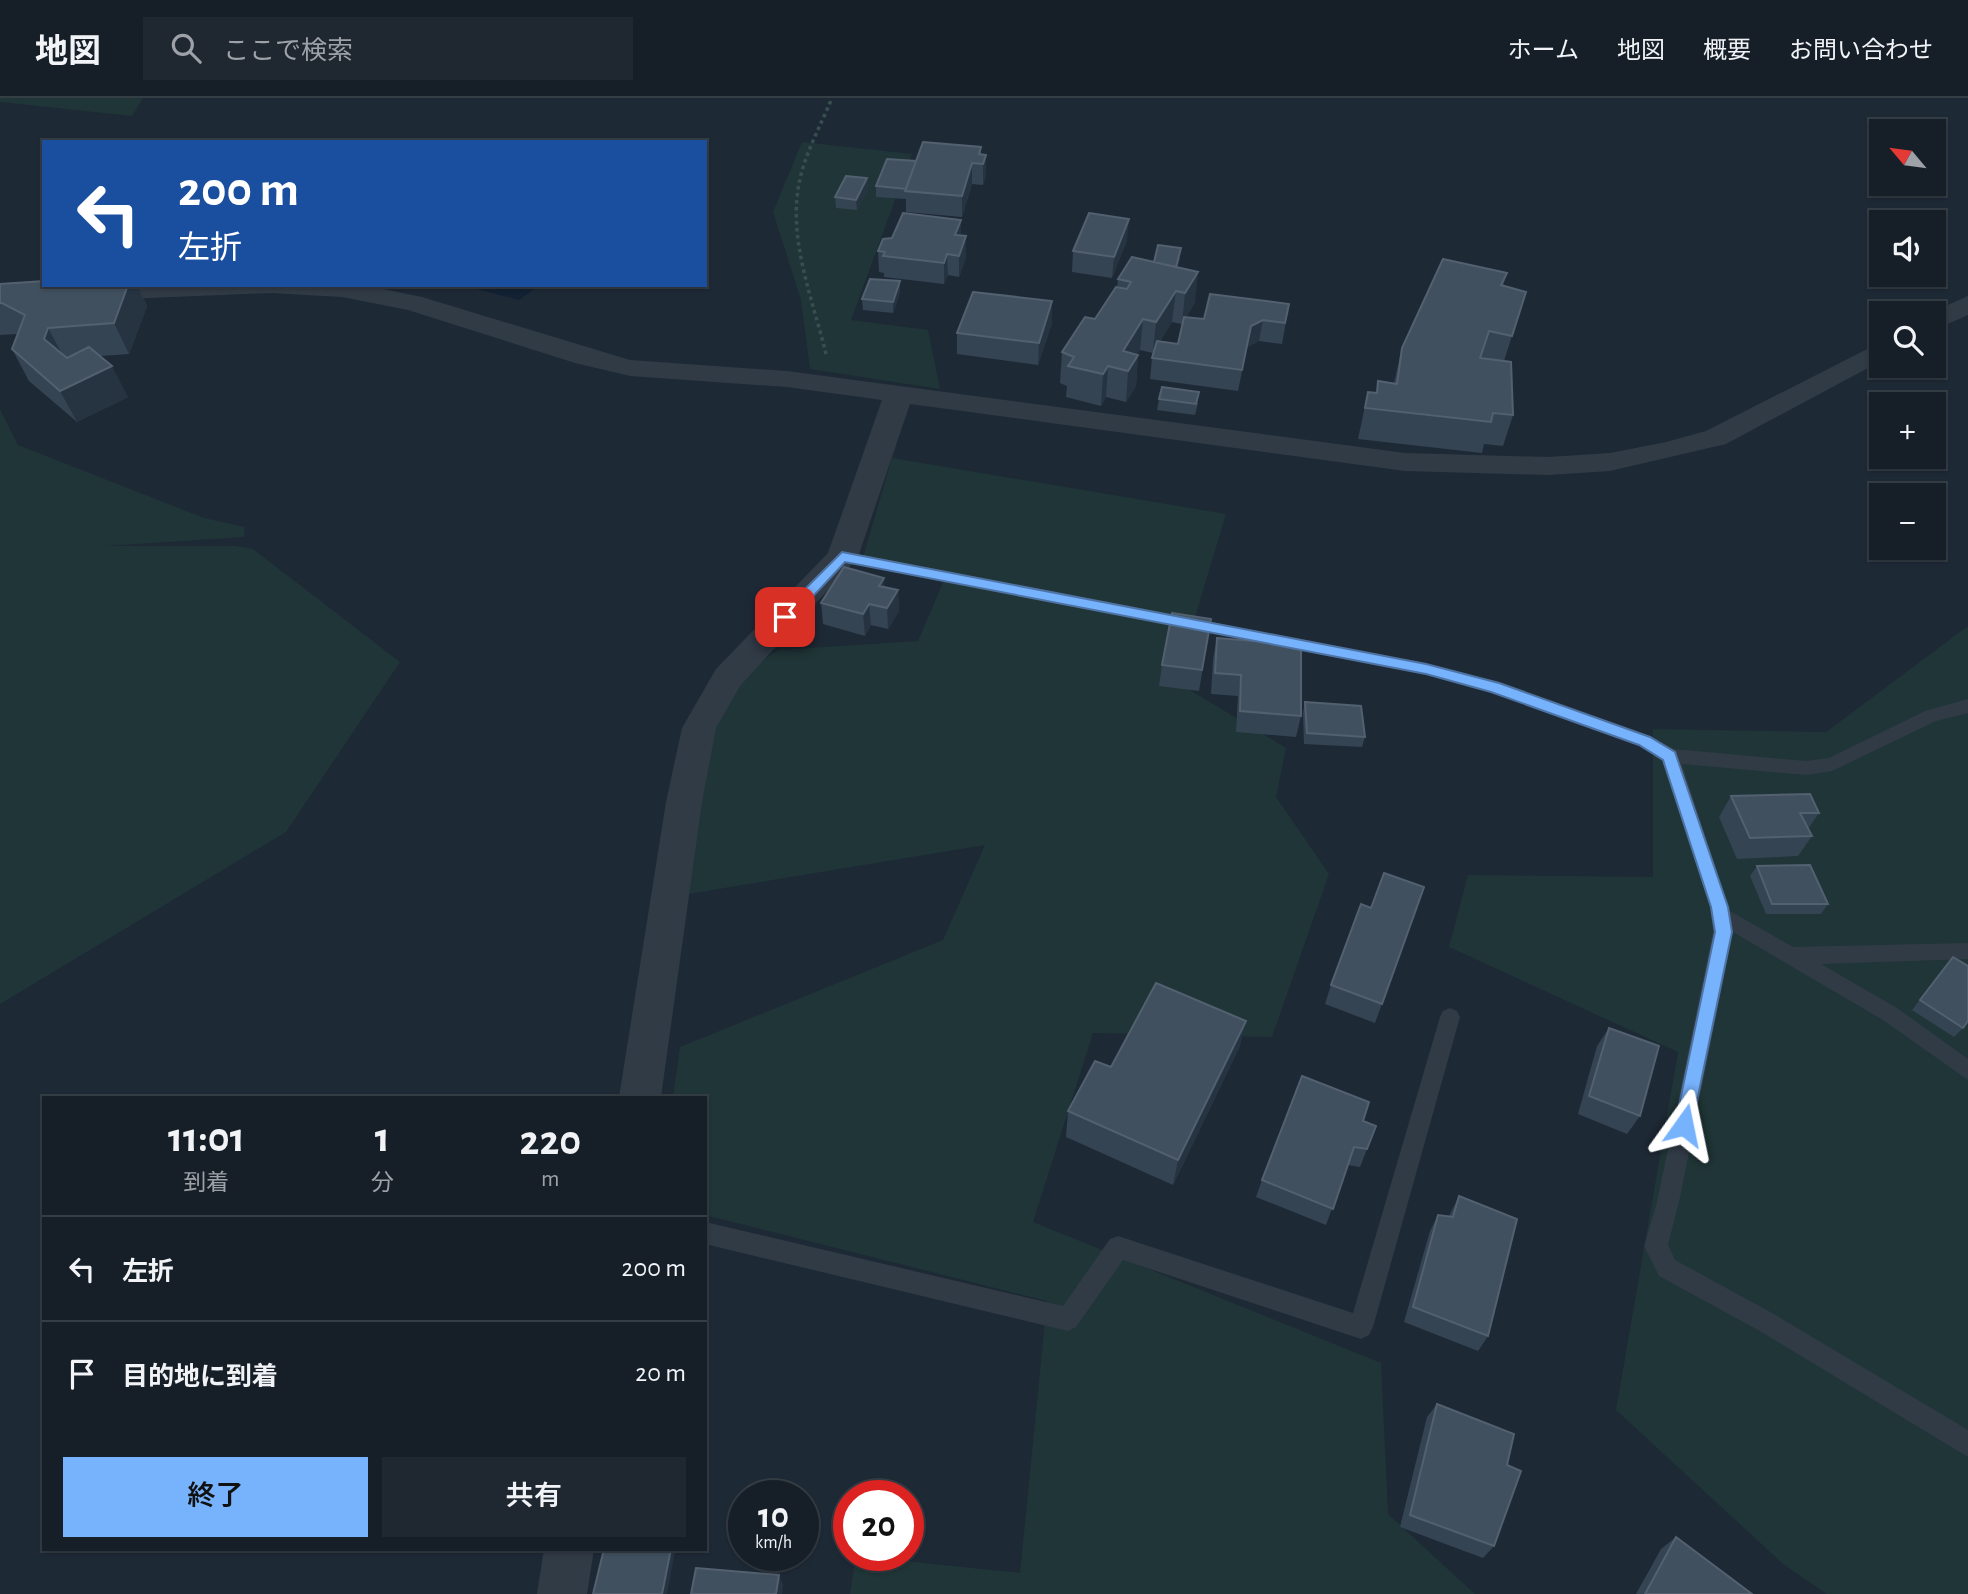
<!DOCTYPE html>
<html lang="ja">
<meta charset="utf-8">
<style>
body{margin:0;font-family:"Alegreya Sans","Noto Sans JP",sans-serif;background:#1f2730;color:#f1f3f6;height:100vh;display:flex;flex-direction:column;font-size:26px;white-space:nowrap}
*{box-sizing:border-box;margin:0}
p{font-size:23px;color:#9ea2a8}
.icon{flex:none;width:38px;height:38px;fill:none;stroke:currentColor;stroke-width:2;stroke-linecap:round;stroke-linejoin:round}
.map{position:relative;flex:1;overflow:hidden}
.sheet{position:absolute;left:42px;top:998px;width:665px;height:455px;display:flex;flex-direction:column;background:#161f28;border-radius:0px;box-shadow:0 2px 5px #0004,0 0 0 2px #353d45}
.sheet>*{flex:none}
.guide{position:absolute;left:42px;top:42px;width:665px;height:147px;border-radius:0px;box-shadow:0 2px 5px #0004,0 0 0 2px #353d45;background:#1a4fa0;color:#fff;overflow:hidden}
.needle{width:46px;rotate:299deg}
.controls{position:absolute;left:1869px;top:21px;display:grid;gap:14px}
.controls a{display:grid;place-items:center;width:77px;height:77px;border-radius:0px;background:#161f28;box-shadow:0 2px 5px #0004,0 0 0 2px #353d45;font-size:35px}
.speed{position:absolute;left:728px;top:1382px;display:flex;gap:14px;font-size:35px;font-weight:700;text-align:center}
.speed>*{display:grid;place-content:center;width:91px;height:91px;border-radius:50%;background:#161f28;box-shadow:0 2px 5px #0004,0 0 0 2px #353d45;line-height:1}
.speed small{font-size:18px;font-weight:400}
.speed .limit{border:10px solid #d22;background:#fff;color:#111}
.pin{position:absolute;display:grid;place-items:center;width:60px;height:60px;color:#fff;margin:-30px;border-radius:14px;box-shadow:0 4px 10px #0006}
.me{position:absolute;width:77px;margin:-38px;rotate:12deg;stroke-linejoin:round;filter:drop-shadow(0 0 5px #0008)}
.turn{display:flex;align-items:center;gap:24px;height:147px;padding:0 21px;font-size:32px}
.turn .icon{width:91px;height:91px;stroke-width:2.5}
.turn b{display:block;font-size:49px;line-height:60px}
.eta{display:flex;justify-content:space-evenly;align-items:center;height:119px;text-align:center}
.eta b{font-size:42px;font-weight:600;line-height:49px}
.primary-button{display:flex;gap:14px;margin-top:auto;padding:14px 21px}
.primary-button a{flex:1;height:80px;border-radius:0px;background:#77b2fd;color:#111;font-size:28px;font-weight:600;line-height:80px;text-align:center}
.primary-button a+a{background:#1f2730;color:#f1f3f6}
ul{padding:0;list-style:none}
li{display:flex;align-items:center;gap:21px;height:105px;padding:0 21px;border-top:2px solid #353d45}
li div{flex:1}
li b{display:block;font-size:26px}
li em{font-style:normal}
header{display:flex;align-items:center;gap:42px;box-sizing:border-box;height:98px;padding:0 35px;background:#161f28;border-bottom:2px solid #353d45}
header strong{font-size:33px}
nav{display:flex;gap:38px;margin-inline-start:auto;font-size:24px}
.search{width:490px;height:63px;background:#1f2730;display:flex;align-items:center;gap:18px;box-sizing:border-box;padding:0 24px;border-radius:0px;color:#9ea2a8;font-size:26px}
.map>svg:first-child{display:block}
.green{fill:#203537}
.water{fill:#122133}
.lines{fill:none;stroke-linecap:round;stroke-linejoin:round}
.path{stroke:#384f4f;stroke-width:3.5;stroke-dasharray:3.5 3.5;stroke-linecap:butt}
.service{fill:#313b46;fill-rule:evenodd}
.minor{fill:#313b46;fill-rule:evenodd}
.wall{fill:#354453;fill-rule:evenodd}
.shaded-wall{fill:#263442}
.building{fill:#41505f;stroke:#52606f;stroke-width:2}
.route{fill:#77b2fd;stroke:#4d74a4;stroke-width:2}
</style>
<header>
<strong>地図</strong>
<div class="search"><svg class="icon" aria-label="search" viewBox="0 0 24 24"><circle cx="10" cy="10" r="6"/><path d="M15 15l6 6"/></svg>ここで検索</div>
<nav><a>ホーム</a><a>地図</a><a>概要</a><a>お問い合わせ</a></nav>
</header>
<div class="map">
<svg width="1968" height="1496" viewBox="0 0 1968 1496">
<rect width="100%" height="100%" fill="#1e2936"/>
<path class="green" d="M 0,0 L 143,0 L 132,18 L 0,4 Z
M 802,44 L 912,56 L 851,222 L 928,232 L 940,291 L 810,271 L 801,202 L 773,114 Z
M 0,311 L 18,347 L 204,420 L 245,429 L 244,439 L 106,448 L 235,448 L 253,451 L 400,564 L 286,734 L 0,906 Z
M 892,360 L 1226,416 L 1195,519 L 1168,579 L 1286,650 L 1276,699 L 1329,776 L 1272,939 L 1093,935 L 1033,1124 L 1381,1265 L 1388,1416 L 1475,1496 L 850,1496 L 856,1458 L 1020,1475 L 1047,1203 L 705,1117 L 705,999 L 673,999 L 680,949 L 943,842 L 985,747 L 688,796 L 711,631 L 739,578 L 778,552 L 918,543 L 947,475 L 863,459 Z
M 1968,528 L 1968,1496 L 1827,1496 L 1783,1466 L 1616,1312 L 1678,954 L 1449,849 L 1468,777 L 1653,779 L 1653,631 L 1826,634 Z"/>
<path class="water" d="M 462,187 L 540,187 L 519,202 Z"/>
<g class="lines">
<path class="path" d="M 826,256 C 813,202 788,142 799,86 C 804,57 821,27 832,0"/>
<path class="service" d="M 842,453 L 1426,565 L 1500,584 L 1651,638 L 1674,651 L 1806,663 L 1829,660 L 1925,613 L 1968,601 L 1968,615 L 1936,623 L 1832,673 L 1806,677 L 1682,666 L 1730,813 L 1793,849 L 1968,845 L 1968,861 L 1821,866 L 1897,910 L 1968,961 L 1968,982 L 1883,922 L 1733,834 L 1679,1104 L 1668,1147 L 1675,1162 L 1774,1216 L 1968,1332 L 1968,1359 L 1758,1232 L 1659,1178 L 1644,1148 L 1657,1104 L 1713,833 L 1710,809 L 1662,662 L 1639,648 L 1490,594 L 1426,577 L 836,463 L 834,459 L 836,455 Z
M 1450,910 L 1457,913 L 1460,919 L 1373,1229 L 1369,1237 L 1361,1241 L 1123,1162 L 1076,1229 L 1068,1233 L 705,1146 L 705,1124 L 1063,1208 L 1110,1141 L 1118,1138 L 1353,1215 L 1440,919 L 1443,913 Z"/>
<path class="minor" d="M 0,185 L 363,187 L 422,199 L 630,262 L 787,273 L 1405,355 L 1548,359 L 1610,355 L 1666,344 L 1706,333 L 1881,244 L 1881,263 L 1726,346 L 1610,373 L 1548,377 L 1405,373 L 910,306 L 858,459 L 740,588 L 716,630 L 702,704 L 661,999 L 619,999 L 666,704 L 682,630 L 716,571 L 828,455 L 882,302 L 787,289 L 630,278 L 575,265 L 408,212 L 342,199 L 271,195 L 100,202 L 0,201 Z
M 1968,198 L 1968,217 L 1934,232 L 1934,215 L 1930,215 Z
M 544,1451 L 594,1451 L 587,1496 L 537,1496 Z"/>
</g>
<path class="wall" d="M 981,49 L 981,56 L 986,57 L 986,77 L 983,87 L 972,86 L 962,119 L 906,114 L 906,101 L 876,99 L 876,88 L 916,63 Z
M 867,80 L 868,91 L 857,112 L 836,110 L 835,99 Z
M 961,122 L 961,138 L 966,159 L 959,179 L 948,177 L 944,186 L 884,179 L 884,175 L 879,174 L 878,153 L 892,140 Z
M 1127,142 L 1112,180 L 1072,174 L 1073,153 Z
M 1180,160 L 1177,170 L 1195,205 L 1186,219 L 1204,221 L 1289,206 L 1282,246 L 1259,243 L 1247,249 L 1238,293 L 1150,281 L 1152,260 L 1154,253 L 1153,255 L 1140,252 L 1137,256 L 1138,257 L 1136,288 L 1126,304 L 1106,299 L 1101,308 L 1066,299 L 1067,288 L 1060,285 L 1062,254 L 1095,221 L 1117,189 L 1118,181 L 1154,164 ZM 1172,224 L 1182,226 L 1178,246 L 1160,243 Z
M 1507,175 L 1503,188 L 1526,194 L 1504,263 L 1513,317 L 1503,348 L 1484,346 L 1482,355 L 1358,341 L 1368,294 L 1376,295 L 1378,283 L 1394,285 L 1402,250 Z
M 0,186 L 44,187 L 137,187 L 147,208 L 129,256 L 100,258 L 128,299 L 77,324 L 29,283 L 12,251 L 17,236 L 0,237 Z
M 900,194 L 893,215 L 863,212 L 862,201 Z
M 1052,225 L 1038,267 L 957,256 L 957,235 Z
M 1159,301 L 1198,305 L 1195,317 L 1157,312 Z
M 884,480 L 884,489 L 898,492 L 899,513 L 888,531 L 871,527 L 865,538 L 823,526 L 821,505 Z
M 1211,521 L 1199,593 L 1159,588 L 1162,567 Z
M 1217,540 L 1301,618 L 1296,639 L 1236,634 L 1238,598 L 1211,596 L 1213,561 Z
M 1305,604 L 1365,639 L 1362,649 L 1304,646 L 1303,615 Z
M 1731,698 L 1819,715 L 1808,731 L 1812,738 L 1798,758 L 1737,761 L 1719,719 Z
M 1757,768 L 1828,806 L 1821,816 L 1766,816 L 1750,778 Z
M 1424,789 L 1375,925 L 1325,906 L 1331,887 L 1371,810 Z
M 1953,859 L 1963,930 L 1954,939 L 1912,912 Z
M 1246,923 L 1239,950 L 1173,1087 L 1066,1039 L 1068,1013 L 1111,969 Z
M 1609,930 L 1640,1018 L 1627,1036 L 1578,1016 L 1597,948 Z
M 1363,1023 L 1367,1051 L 1360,1069 L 1348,1067 L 1326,1127 L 1256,1099 L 1262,1082 Z
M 1459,1098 L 1488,1238 L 1478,1253 L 1404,1224 L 1430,1133 L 1438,1117 L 1449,1118 Z
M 1437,1306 L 1507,1367 L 1494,1448 L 1483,1460 L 1400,1429 L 1427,1319 Z
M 1676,1439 L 1752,1496 L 1636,1496 L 1661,1451 Z"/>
<path class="shaded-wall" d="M 986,57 L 986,77 L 983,87 L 983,66 Z
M 972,65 L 972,86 L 962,119 L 962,98 Z
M 867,80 L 868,91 L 857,112 L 856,102 Z
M 1129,121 L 1127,142 L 1112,180 L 1114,159 Z
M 961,122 L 961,143 L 955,158 L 955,137 Z
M 966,138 L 966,159 L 959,179 L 959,158 Z
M 947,156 L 948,177 L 944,186 L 944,165 Z
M 1198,174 L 1195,205 L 1182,226 L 1185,195 Z
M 900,183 L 900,194 L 893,215 L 893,204 Z
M 128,187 L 137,187 L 147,208 L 129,256 L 114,225 Z
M 1176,193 L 1172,224 L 1153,255 L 1156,224 Z
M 1052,203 L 1052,225 L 1038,267 L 1039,245 Z
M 1143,221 L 1140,252 L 1127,273 L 1123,253 Z
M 1263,222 L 1259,243 L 1247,249 L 1238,293 L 1251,228 Z
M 48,230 L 65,261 L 44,241 Z
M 1138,257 L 1136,288 L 1126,304 L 1128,273 Z
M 112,268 L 128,299 L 77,324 L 60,293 Z
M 1108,268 L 1106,299 L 1101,308 L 1103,276 Z
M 884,480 L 885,501 L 879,488 Z
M 898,492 L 899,513 L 888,531 L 887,510 Z
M 869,506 L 871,527 L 865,538 L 863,516 Z
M 1246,923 L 1239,950 L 1173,1087 L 1178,1062 Z
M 671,1451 L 674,1451 L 675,1453 L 667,1496 L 662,1496 Z
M 779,1477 L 783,1487 L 782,1496 L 776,1496 Z"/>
<path class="building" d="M 923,44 L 981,49 L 979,56 L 986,57 L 983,66 L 972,65 L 962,98 L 905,93 Z
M 887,61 L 916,63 L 906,91 L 876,88 Z
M 846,78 L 867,80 L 856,102 L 835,99 Z
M 903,115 L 961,122 L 955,137 L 966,138 L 959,158 L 947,156 L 944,165 L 883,158 L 885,154 L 878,153 L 883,141 L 892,140 Z
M 1089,115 L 1129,121 L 1114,159 L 1073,153 Z
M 1158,147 L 1181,150 L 1176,169 L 1154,164 Z
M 1132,159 L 1198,174 L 1185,195 L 1176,193 L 1156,224 L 1143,221 L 1123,253 L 1138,257 L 1128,273 L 1108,268 L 1103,276 L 1068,268 L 1074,259 L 1062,254 L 1085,219 L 1095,221 L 1116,189 L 1127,191 L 1131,184 L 1118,181 Z
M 1443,161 L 1507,175 L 1501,187 L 1526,194 L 1512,238 L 1489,233 L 1480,260 L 1511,264 L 1513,317 L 1493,315 L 1491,324 L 1365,310 L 1368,294 L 1377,295 L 1378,283 L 1397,286 L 1402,250 Z
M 870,181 L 900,183 L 893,204 L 862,201 Z
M 44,183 L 44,187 L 128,187 L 114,225 L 48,230 L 44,241 L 67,260 L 89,249 L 112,268 L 60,293 L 12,251 L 25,217 L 2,205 L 0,205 L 0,186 Z
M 973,194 L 1052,203 L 1039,245 L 957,235 Z
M 1210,196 L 1289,206 L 1285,225 L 1263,222 L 1251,228 L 1242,272 L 1152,260 L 1157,243 L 1178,246 L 1184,219 L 1204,221 Z
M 1162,289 L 1199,294 L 1196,306 L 1159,301 Z
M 844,469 L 884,480 L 879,488 L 898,492 L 887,510 L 869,506 L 863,516 L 821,505 Z
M 1172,515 L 1211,521 L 1202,572 L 1162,567 Z
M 1217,540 L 1301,547 L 1301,618 L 1240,613 L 1241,577 L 1215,575 Z
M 1305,604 L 1361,608 L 1365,639 L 1307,635 Z
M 1810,696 L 1819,715 L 1800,715 L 1812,738 L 1750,740 L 1731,698 Z
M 1810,767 L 1828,806 L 1772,806 L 1757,768 Z
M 1384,775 L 1424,789 L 1382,906 L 1331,887 L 1361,806 L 1371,810 Z
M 1953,859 L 1968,868 L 1968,923 L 1963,930 L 1920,902 Z
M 1156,885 L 1246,923 L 1178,1062 L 1068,1013 L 1095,963 L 1111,969 Z
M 1609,930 L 1659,948 L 1640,1018 L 1589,998 Z
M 1302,978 L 1369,1004 L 1363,1023 L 1376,1028 L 1367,1051 L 1354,1049 L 1333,1111 L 1262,1082 Z
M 1459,1098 L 1517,1121 L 1488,1238 L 1413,1209 L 1438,1117 L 1453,1119 Z
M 1437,1306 L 1514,1336 L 1507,1367 L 1521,1373 L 1494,1448 L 1410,1417 Z
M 1676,1439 L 1752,1496 L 1645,1496 Z
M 604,1451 L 671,1451 L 662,1496 L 593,1496 Z
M 696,1470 L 779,1477 L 776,1496 L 691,1496 Z"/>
<path class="route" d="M 842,454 L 1426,566 L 1499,585 L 1650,639 L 1675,654 L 1728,809 L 1732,834 L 1691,1032 L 1684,1035 L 1678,1032 L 1675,1027 L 1715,834 L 1711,809 L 1663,662 L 1639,647 L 1491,594 L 1426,576 L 845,464 L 790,523 L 780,523 L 780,516 Z"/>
</svg>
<div class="controls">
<a><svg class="needle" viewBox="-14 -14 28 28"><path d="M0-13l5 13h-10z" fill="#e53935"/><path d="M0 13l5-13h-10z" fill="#9ea2a8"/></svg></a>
<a><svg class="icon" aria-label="sound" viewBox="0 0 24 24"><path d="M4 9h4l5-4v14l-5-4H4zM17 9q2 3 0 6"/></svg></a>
<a><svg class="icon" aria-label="search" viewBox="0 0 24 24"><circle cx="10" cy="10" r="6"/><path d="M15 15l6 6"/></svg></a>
<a>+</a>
<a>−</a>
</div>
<div class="speed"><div>10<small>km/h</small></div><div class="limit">20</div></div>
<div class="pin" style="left:785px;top:519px;background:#d93025"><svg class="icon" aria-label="arrive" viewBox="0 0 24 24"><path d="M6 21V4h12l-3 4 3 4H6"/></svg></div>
<svg class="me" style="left:1684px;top:1027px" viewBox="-20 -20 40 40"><path d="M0-17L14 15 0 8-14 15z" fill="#77b2fd" stroke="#fff" stroke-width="4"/></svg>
<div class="guide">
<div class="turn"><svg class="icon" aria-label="left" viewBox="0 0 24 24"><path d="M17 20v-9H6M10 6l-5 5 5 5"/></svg><div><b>200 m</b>左折</div></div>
</div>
<section class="sheet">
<div class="eta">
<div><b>11:01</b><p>到着</p></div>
<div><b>1</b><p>分</p></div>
<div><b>220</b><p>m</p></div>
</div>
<ul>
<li><svg class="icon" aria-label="left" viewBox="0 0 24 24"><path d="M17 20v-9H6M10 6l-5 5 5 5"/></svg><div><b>左折</b></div><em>200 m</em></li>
<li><svg class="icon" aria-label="arrive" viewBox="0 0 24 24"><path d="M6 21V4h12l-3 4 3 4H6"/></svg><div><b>目的地に到着</b></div><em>20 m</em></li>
</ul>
<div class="primary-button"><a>終了</a><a>共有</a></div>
</section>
</div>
